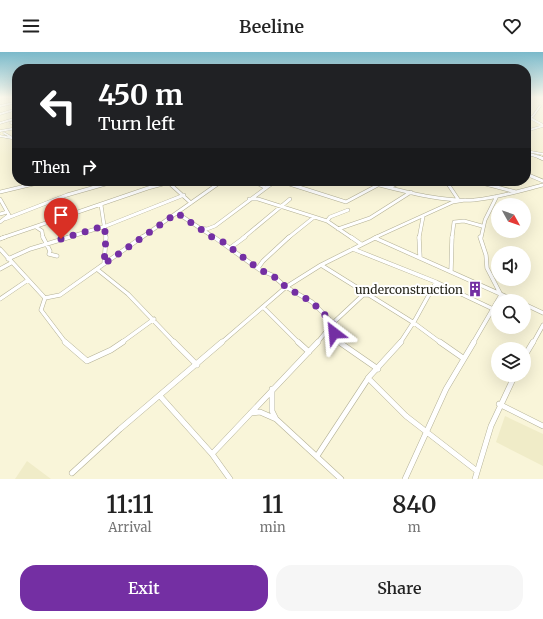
<!DOCTYPE html>
<style>
body{margin:0;font-family:Merriweather,serif;background:#f6f6f6;color:#222;height:100vh;display:flex;flex-direction:column;font-size:15px;white-space:nowrap}
*{box-sizing:border-box;margin:0}
p{font-size:13px;color:#767676}
.icon{flex:none;width:22px;height:22px;fill:none;stroke:currentColor;stroke-width:2;stroke-linecap:round;stroke-linejoin:round}
.map{position:relative;height:427px;overflow:hidden}
.details{display:flex;flex-direction:column;background:#fff;flex:1}
.details>*{flex:none}
.banner{position:absolute;left:12px;top:12px;width:519px;height:122px;border-radius:16px;box-shadow:0 4px 16px #0002;background:#202124;color:#fff;overflow:hidden}
.needle{width:26px;rotate:130deg}
.controls{position:absolute;left:491px;top:146px;display:grid;gap:8px}
.controls a{display:grid;place-items:center;width:40px;height:40px;border-radius:50%;background:#fff;box-shadow:0 4px 16px #0002;font-size:20px}
.pin{position:absolute;display:grid;place-items:center;width:34px;height:34px;color:#fff;margin:-41px -17px;border-radius:50% 50% 50% 0;rotate:-45deg;box-shadow:0 0 4px #0007}
.pin .icon{rotate:45deg}
.me{position:absolute;width:44px;margin:-22px;rotate:331deg;stroke-linejoin:round;filter:drop-shadow(0 0 3px #0008)}
.turn{display:flex;align-items:center;gap:14px;height:84px;padding:0 20px;font-size:18px}
.turn .icon{width:52px;height:52px;stroke-width:2.5}
.turn b{display:block;font-size:28px;line-height:34px}
.then{display:flex;align-items:center;height:38px;padding:0 20px;background:#0003;gap:8px;font-size:15px}
.eta{display:flex;justify-content:space-evenly;align-items:center;height:68px;text-align:center}
.eta b{font-size:24px;font-weight:600;line-height:28px}
.button{display:flex;gap:8px;margin-top:auto;padding:8px 20px}
.button a{flex:1;height:46px;border-radius:16px;background:#742fa3;color:#fff;font-size:16px;font-weight:600;line-height:46px;text-align:center}
.button a+a{background:#f6f6f6;color:#222}
header{display:flex;justify-content:space-between;align-items:center;height:52px;padding:0 20px;background:#fff;font-size:18px;font-weight:600}
.map>svg:first-child{display:block}
.built{fill:#f0ecc8}
.lines{fill:none;stroke-linecap:round;stroke-linejoin:round}
.minor-far3-casing{stroke:#b3b095;stroke-width:2.5}
.minor-far2-casing{stroke:#b3b095;stroke-width:4}
.minor-far1-casing{stroke:#b3b095;stroke-width:4.5}
.minor-casing{stroke:#b3b095;stroke-width:6}
.major-far1-casing{stroke:#b3b095;stroke-width:3}
.major-casing{stroke:#b3b095;stroke-width:4}
.minor-far3{stroke:#fff;stroke-width:2}
.minor-far2{stroke:#fff;stroke-width:3}
.minor-far1{stroke:#fff;stroke-width:3.5}
.minor{stroke:#fff;stroke-width:5}
.major-far1{stroke:#fff;stroke-width:2.5}
.major{stroke:#fff;stroke-width:3}
.route{stroke:#742fa3;stroke-width:7;stroke-dasharray:0 12.6}
.labels{text-anchor:middle;dominant-baseline:central;stroke-width:4;stroke-linejoin:round;paint-order:stroke}
.poi-label{font-size:12px;fill:#28271c;stroke:#fff;text-anchor:end}
</style>
<header><svg class="icon" aria-label="menu" viewBox="0 0 24 24"><path d="M4 6h16M4 12h16M4 18h16"/></svg>Beeline<svg class="icon" aria-label="heart" viewBox="0 0 24 24"><path d="M12 20l-8-8c-3-5 5-10 8-4 3-6 11-1 8 4z"/></svg></header>
<div class="map">
<svg width="543" height="427" viewBox="0 0 543 427">
<rect width="100%" height="100%" fill="#f9f5d9"/>
<path class="built" d="M 505,364 L 543,382 L 543,414 L 496,390 Z
M 27,409 L 51,427 L 15,427 Z"/>
<g class="lines">
<defs>
<path id="minor-far3" d="M 4,45 L 8,45
M 0,54 L 17,50
M 0,62 L 17,57
M 530,66 L 543,73
M 526,68 L 533,64 L 540,54
M 0,71 L 17,66
M 11,71 L 17,72
M 0,79 L 17,76
M 526,79 L 543,74
M 4,81 L 11,85
M 0,84 L 17,87
M 526,99 L 543,102"/>
<path id="minor-far2" d="M 526,122 L 543,129
M 253,129 L 266,136
M 280,129 L 346,150 L 378,133
M 362,129 C 398,137 436,150 474,148 C 497,146 520,139 543,133
M 446,129 L 458,147
M 474,129 L 516,140
M 168,130 L 191,151
M 390,135 L 403,129
M 0,140 L 46,129
M 0,147 L 9,163 L 0,170
M 249,147 L 258,147 L 327,169 L 352,186
M 101,153 L 106,186
M 177,161 L 215,186
M 0,162 L 7,160
M 5,167 L 67,143 L 116,129
M 327,169 L 330,165 L 348,158
M 36,175 L 42,179 L 43,186
M 200,176 L 207,177 L 215,174 L 270,133 L 272,129
M 338,177 L 370,166 L 411,140
M 2,186 L 148,136 L 174,129
M 66,186 L 106,174 L 184,143
M 141,186 L 222,129
M 243,186 L 290,147
M 288,186 L 313,166
M 374,186 L 453,150 L 465,148
M 419,186 L 423,165
M 452,186 L 454,170 L 464,169 L 482,174
M 481,186 L 485,168 L 497,144"/>
<path id="minor-far1" d="M 43,185 L 50,199 L 49,202 L 57,204
M 214,185 L 260,218 L 272,223 L 286,235 L 312,250 L 333,271 L 338,289 L 340,291
M 351,185 L 361,192
M 419,185 L 420,205
M 375,186 L 516,249
M 0,187 L 5,185
M 230,196 L 245,185
M 0,197 L 45,246 L 41,258 L 66,291
M 353,197 L 436,230 L 493,257
M 8,207 L 30,197 L 70,185
M 104,212 L 106,185
M 321,213 L 414,271 L 441,291
M 258,216 L 263,209 L 289,185
M 0,217 L 11,211
M 98,218 L 128,242 L 175,291
M 451,219 L 452,185
M 45,246 L 60,243 L 142,185
M 0,247 L 28,228
M 524,252 L 543,261
M 263,255 L 299,291
M 121,291 L 154,267
M 221,291 L 286,235 L 321,213 L 377,185
M 317,291 L 333,271 L 363,243 L 370,243
M 400,291 L 415,268 L 436,230
M 473,291 L 501,243 L 487,216 L 486,203 L 480,185
M 533,291 L 543,273"/>
<path id="minor" d="M 65,290 L 87,309 L 111,298 L 123,290
M 174,290 L 197,313
M 298,290 L 309,300
M 339,290 L 378,317
M 440,290 L 463,306
M 524,305 L 533,290
M 368,326 L 406,364 L 477,419
M 272,337 L 272,359 L 276,367
M 160,344 L 212,402 L 230,427
M 499,352 L 543,374
M 251,361 L 260,360 L 276,367 L 341,427
M 212,402 L 318,290
M 317,404 L 369,325 L 401,290
M 72,421 L 120,377 L 222,290
M 405,427 L 446,337 L 474,290
M 475,427 L 491,374 L 515,323"/>
<path id="major-far1" d="M 526,101 L 542,106"/>
<path id="major" d="M 539,105 L 543,107"/>
</defs>
<use href="#minor-far3" class="minor-far3-casing"/>
<use href="#minor-far2" class="minor-far2-casing"/>
<use href="#minor-far1" class="minor-far1-casing"/>
<use href="#minor" class="minor-casing"/>
<use href="#major-far1" class="major-far1-casing"/>
<use href="#major" class="major-casing"/>
<use href="#minor-far3" class="minor-far3"/>
<use href="#minor-far2" class="minor-far2"/>
<use href="#minor-far1" class="minor-far1"/>
<use href="#minor" class="minor"/>
<use href="#major-far1" class="major-far1"/>
<use href="#major" class="major"/>
</g>
<linearGradient id="sky" x2="0" y2="1"><stop stop-color="#7ab9ca"/><stop offset="0.43" stop-color="#fcfaee"/><stop offset="1" stop-color="#fcfaee" stop-opacity="0"/></linearGradient>
<rect width="543" height="105" fill="url(#sky)"/>
<g class="lines">
<path class="route" d="M 61,187 L 104,174 L 106,185 L 104,212 L 177,161 L 215,187 L 223,190 L 260,218 L 272,223 L 286,235 L 312,250 L 333,271 L 334,281"/>
</g>
<defs>
<symbol id="building-bare" viewBox="-9 -9 18 18"><path d="M-4-6H4V6H1V3H-1V6H-4ZM-2.5-4.3h1.7v1.8h-1.7ZM.8-4.3h1.7v1.8H.8ZM-2.5-1h1.7V.8h-1.7ZM.8-1h1.7V.8H.8Z" fill="#742fa3" stroke="#fff" stroke-width="2.5" paint-order="stroke"/></symbol>
</defs>
<g fill-rule="evenodd">
<use href="#building-bare" x="464" y="226" width="22" height="22"/>
</g>
<g class="labels">
<g class="poi-label">
<text x="463" y="237">underconstruction</text>
</g>
</g>
</svg>
<div class="controls">
<a><svg class="needle" viewBox="-14 -14 28 28"><path d="M0-13l5 13h-10z" fill="#e53935"/><path d="M0 13l5-13h-10z" fill="#767676"/></svg></a>
<a><svg class="icon" aria-label="sound" viewBox="0 0 24 24"><path d="M4 9h4l5-4v14l-5-4H4zM17 9q2 3 0 6"/></svg></a>
<a><svg class="icon" aria-label="search" viewBox="0 0 24 24"><circle cx="10" cy="10" r="6"/><path d="M15 15l6 6"/></svg></a>
<a><svg class="icon" aria-label="layers" viewBox="0 0 24 24"><path d="M12 4l9 5-9 5-9-5zM3 14l9 5 9-5"/></svg></a>
</div>
<div class="pin" style="left:61px;top:187px;background:#d93025"><svg class="icon" aria-label="arrive" viewBox="0 0 24 24"><path d="M6 21V4h12l-3 4 3 4H6"/></svg></div>
<svg class="me" style="left:334px;top:281px" viewBox="-20 -20 40 40"><path d="M0-17L14 15 0 8-14 15z" fill="#742fa3" stroke="#fff" stroke-width="4"/></svg>
<div class="banner">
<div class="turn"><svg class="icon" aria-label="left" viewBox="0 0 24 24"><path d="M17 20v-9H6M10 6l-5 5 5 5"/></svg><div><b>450 m</b>Turn left</div></div>
<div class="then">Then<svg class="icon" aria-label="right" viewBox="0 0 24 24"><path d="M7 20v-9h11M14 6l5 5-5 5"/></svg></div>
</div>
</div>
<section class="details">
<div class="eta">
<div><b>11:11</b><p>Arrival</p></div>
<div><b>11</b><p>min</p></div>
<div><b>840</b><p>m</p></div>
</div>
<div class="button"><a>Exit</a><a>Share</a></div>
</section>
